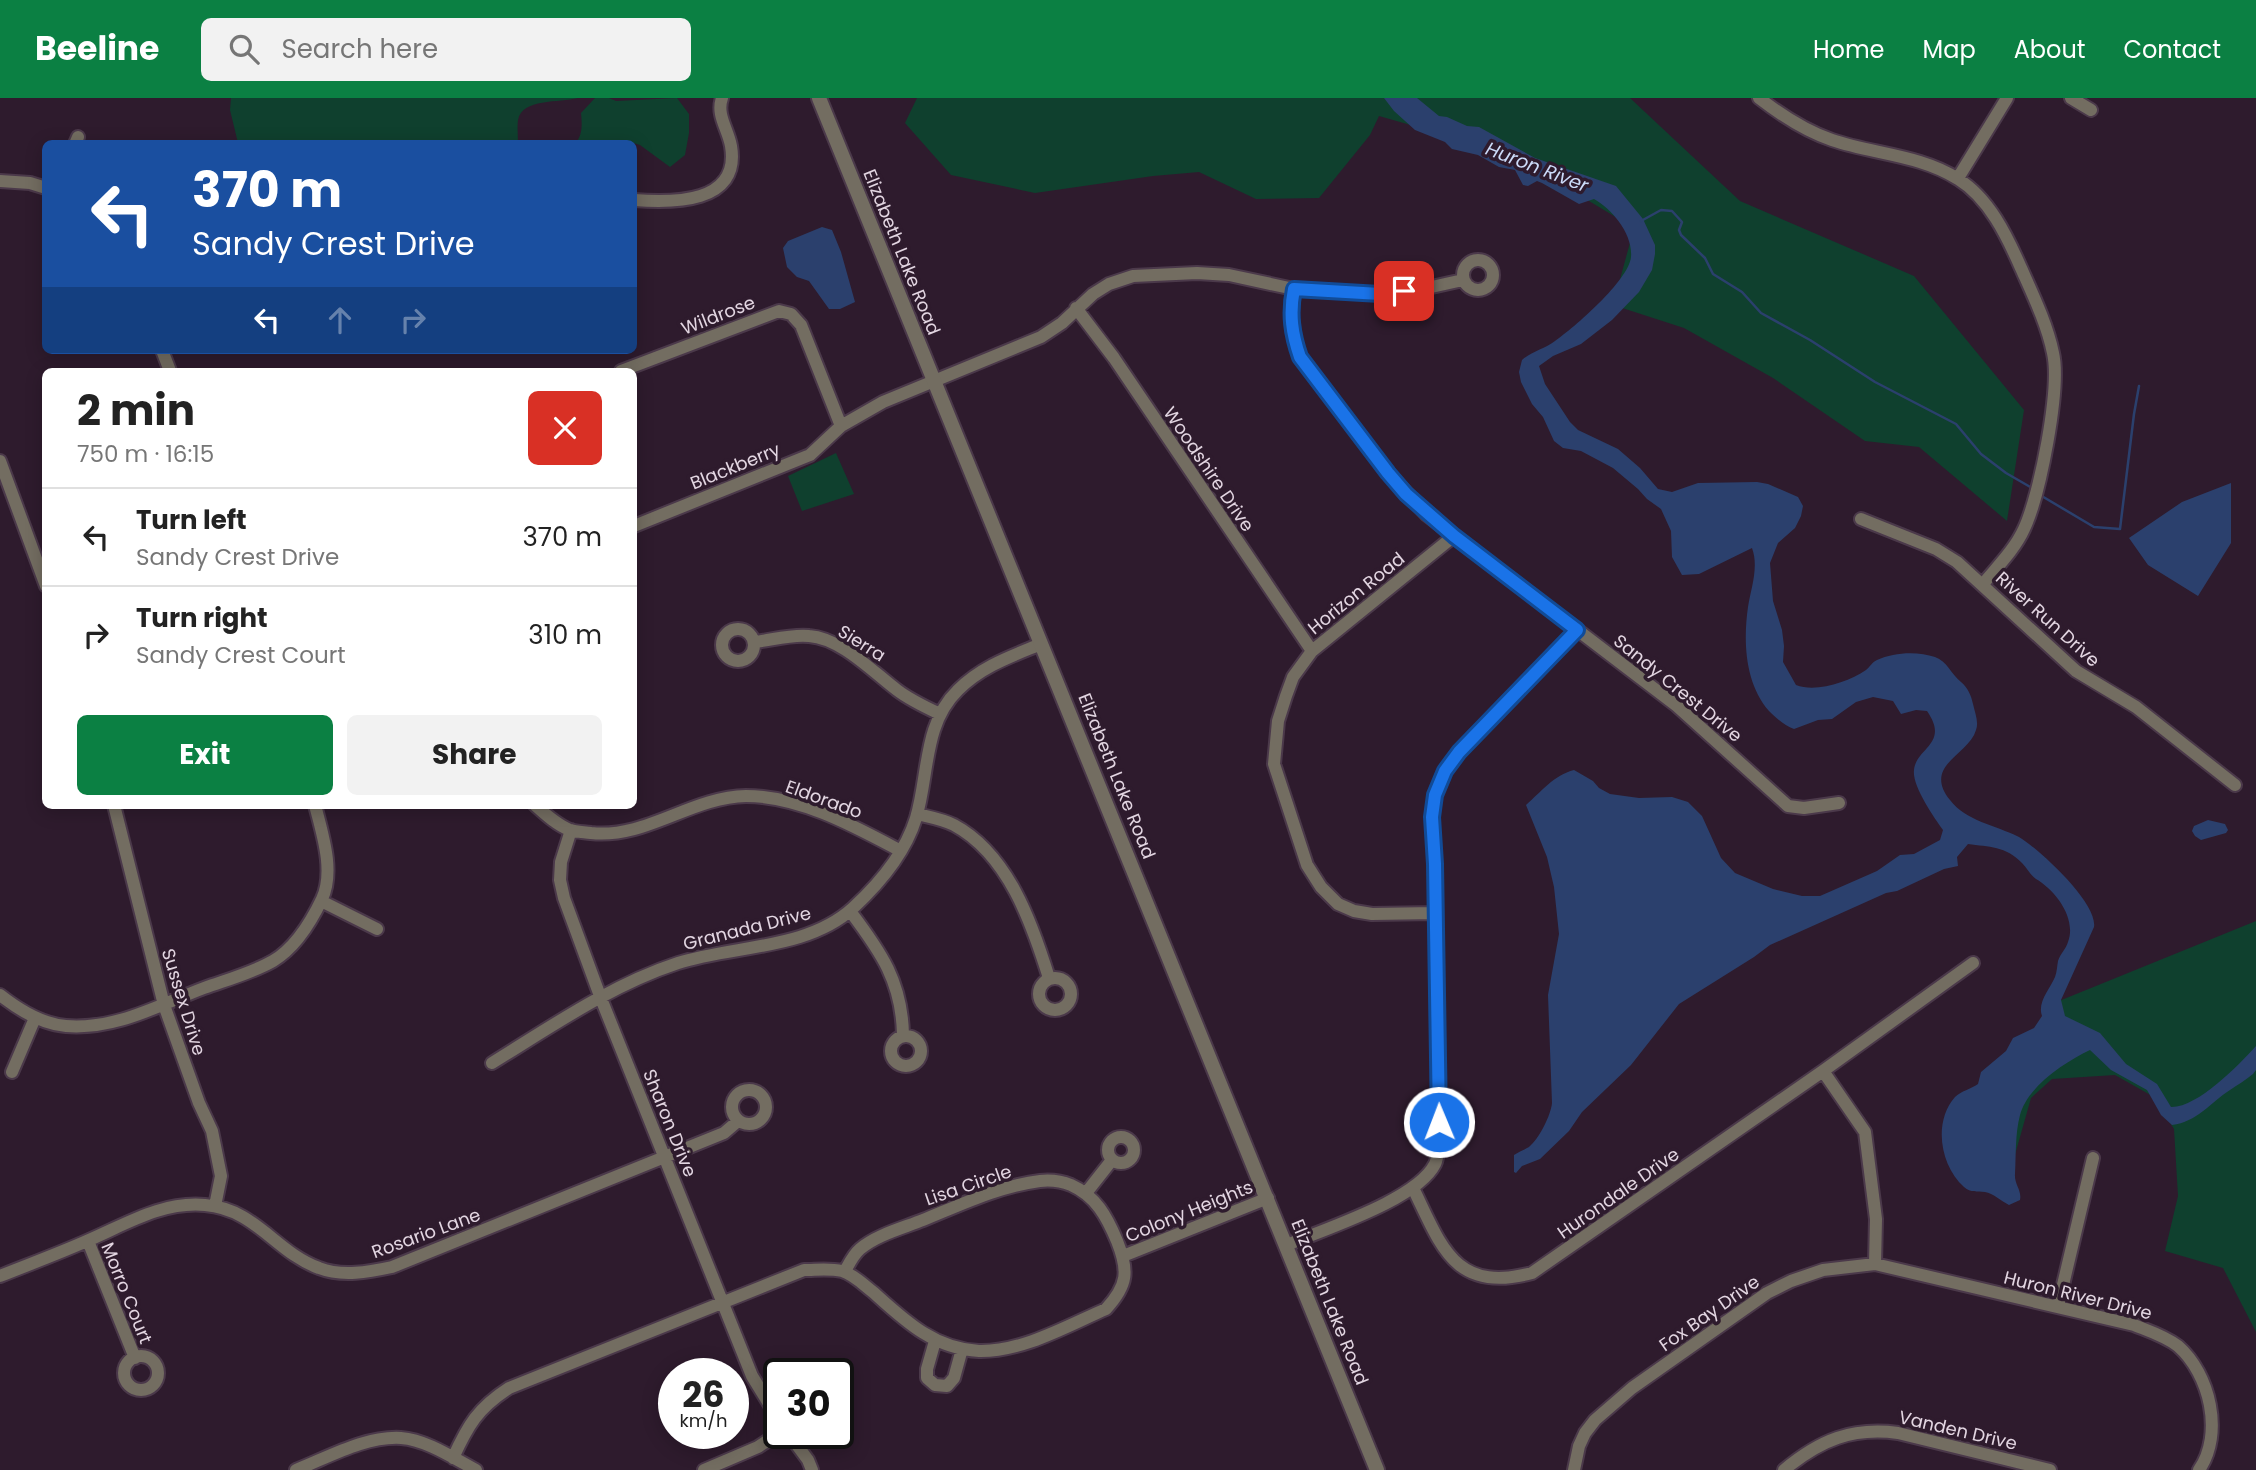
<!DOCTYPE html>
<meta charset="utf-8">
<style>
body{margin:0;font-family:Poppins,sans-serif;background:#f2f2f2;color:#222;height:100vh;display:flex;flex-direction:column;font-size:26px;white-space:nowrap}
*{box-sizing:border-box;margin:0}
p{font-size:23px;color:#767676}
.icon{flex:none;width:38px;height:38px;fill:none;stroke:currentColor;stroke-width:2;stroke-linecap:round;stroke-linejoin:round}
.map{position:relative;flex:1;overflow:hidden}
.panel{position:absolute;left:42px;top:270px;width:595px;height:441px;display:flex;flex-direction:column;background:#fff;border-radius:10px;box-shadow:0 4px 18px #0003}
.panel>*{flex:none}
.hud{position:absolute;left:42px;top:42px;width:595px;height:214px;border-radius:10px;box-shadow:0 4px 18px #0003;background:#1a4fa0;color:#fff;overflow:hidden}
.speed{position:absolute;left:658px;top:1260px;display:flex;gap:14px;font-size:35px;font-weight:700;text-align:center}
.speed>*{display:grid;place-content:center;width:91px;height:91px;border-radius:50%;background:#fff;box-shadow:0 4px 18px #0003;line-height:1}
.speed small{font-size:18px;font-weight:400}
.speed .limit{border:4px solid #111;border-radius:10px;background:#fff;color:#111}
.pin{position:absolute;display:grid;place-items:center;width:60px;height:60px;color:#fff;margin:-30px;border-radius:14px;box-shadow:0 4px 10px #0006}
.me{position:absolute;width:77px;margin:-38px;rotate:359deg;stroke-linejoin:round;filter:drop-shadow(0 0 5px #0008)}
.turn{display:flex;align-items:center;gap:24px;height:147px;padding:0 35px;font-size:32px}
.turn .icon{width:91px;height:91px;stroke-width:2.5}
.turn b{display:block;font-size:49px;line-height:60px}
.lanes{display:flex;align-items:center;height:66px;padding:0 35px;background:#0003;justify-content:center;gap:35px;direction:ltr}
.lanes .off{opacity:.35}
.round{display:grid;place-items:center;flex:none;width:74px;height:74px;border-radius:10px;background:#f2f2f2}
.summary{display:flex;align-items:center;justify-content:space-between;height:119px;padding:0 35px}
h1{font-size:42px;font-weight:700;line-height:52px}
.primary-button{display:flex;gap:14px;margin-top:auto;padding:14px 35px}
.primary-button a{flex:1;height:80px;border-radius:10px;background:#0b8043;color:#fff;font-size:28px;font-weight:700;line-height:80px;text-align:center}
.primary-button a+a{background:#f2f2f2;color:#222}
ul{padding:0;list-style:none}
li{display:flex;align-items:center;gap:21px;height:98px;padding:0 35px;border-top:2px solid #e0e0e0}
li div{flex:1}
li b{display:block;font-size:26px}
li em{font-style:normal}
header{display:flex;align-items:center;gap:42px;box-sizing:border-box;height:98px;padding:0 35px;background:#0b8043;color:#fff}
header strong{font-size:33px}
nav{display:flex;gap:38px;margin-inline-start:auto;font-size:24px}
.search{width:490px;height:63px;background:#f2f2f2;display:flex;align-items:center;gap:18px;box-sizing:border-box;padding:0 24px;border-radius:10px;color:#767676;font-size:26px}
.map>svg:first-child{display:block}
.green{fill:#0f402e}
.water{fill:#2b406d}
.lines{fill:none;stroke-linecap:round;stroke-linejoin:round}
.stream{stroke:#2b406d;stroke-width:2.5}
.minor-casing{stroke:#4b394a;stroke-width:16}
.tertiary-casing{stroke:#4b394a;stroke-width:18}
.minor{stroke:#736d61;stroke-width:12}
.tertiary{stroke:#736d61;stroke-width:14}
.route-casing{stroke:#114b97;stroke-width:18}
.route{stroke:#1a73e8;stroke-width:12}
.labels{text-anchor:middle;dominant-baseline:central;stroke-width:7;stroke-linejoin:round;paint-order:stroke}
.street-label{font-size:18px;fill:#e3d6e2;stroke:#2e1b2d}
.water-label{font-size:19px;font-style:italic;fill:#ccdbf9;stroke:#2e1b2d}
</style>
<header>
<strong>Beeline</strong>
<div class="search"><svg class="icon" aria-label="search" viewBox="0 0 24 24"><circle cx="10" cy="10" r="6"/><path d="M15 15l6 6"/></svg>Search here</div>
<nav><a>Home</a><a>Map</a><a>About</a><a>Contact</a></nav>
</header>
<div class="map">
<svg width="2256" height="1372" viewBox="0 0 2256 1372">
<rect width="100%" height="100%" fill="#2e1b2d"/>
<path class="green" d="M 231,0 L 578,0 C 559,5 522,0 518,22 C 517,29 518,38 518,46 L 238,45 L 230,12 Z
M 595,0 L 609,0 L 616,3 L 677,0 L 689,16 L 689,35 L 685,57 L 670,69 L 640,47 L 627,43 L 623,46 L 575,45 C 583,38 582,25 581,15 Z
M 917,0 L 1630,0 L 1740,103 L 1914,178 L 2024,312 L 2007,423 L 1919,349 L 1865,343 L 1773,280 L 1684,230 L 1613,207 L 1634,130 L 1509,55 L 1379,18 L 1370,37 L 1319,100 L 1256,101 L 1199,74 L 1153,78 L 1035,95 L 951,77 L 905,25 Z
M 836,355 L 854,396 L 802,413 L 788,378 Z
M 2256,823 L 2256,1234 L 2223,1170 L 2165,1153 L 2178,1098 L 2174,1031 L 2154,999 L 2115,977 L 2052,981 L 2031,1000 L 2009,1078 L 1994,1025 L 2059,903 Z"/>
<path class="water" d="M 1384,0 L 1417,0 L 1439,18 L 1447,19 L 1467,28 L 1479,29 L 1535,60 L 1616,88 L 1643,121 L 1655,147 L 1655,156 L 1652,172 L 1639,194 L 1612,222 L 1581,246 L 1553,258 L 1539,268 L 1545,286 L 1570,324 L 1578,332 L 1618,351 L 1640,370 L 1658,391 L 1672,394 L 1698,385 L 1757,384 L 1768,386 L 1798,399 L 1803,408 L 1801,418 L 1795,430 L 1778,445 L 1770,465 L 1773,503 L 1782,532 L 1784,548 L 1783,564 L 1796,587 C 1816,595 1848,584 1866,572 C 1870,569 1872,564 1877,562 C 1894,554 1918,553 1935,559 C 1947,563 1951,576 1961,584 C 1968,590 1971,597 1973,606 C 1975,615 1979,624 1976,632 C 1969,657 1922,667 1950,702 C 1966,723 1995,727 2019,739 C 2038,750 2098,805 2094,829 L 2061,902 L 2065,918 L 2100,935 L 2126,966 L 2157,986 L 2171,1009 C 2197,1010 2239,967 2256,948 L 2256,972 L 2253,976 C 2246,982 2237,987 2230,992 C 2210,1005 2197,1024 2172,1027 L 2161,1017 L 2147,992 L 2111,972 L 2090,952 C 2065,964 2028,988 2020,1017 C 2015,1036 2016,1057 2015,1076 C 2014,1086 2022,1092 2020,1102 L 2009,1107 C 2001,1103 1993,1095 1985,1094 C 1977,1093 1971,1095 1964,1089 C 1940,1067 1933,1024 1955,999 C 1961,993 1971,991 1978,986 L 1981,974 L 2006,953 L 2013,940 L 2034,930 L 2042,918 C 2037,904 2050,891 2055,879 C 2057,874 2057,868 2058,863 C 2060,856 2066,851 2068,844 C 2077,820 2055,792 2036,781 C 2030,777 2027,770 2022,765 C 2006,748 1989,749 1968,746 L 1957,759 L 1958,768 L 1944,771 L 1897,793 L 1886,795 L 1770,847 L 1754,859 L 1679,906 L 1631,967 L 1582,1014 L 1569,1033 L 1540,1061 L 1522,1068 L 1516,1075 L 1514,1074 L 1514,1057 C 1518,1054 1524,1052 1529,1049 C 1539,1041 1551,1017 1552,1005 L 1548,897 L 1559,836 L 1554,789 L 1547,759 L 1526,707 C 1541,694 1554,677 1574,672 L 1593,683 L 1599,690 L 1610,696 L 1639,700 L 1672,699 L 1688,704 L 1702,718 L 1721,760 L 1735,775 L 1773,791 L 1802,798 L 1820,798 L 1877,773 L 1900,757 L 1914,756 L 1940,742 L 1943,732 C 1934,719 1912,688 1914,672 C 1916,650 1950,646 1927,613 L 1916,612 L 1901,616 L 1893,603 L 1873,599 L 1856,604 L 1832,621 L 1818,622 L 1794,631 C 1785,628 1776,620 1769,613 C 1745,585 1743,544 1748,509 C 1751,490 1759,469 1752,450 L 1699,476 L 1682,477 L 1672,459 L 1671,433 L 1661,411 L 1647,401 L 1638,391 L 1613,370 L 1581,353 L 1563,350 L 1554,343 L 1543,319 L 1532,306 L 1521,284 L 1519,274 L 1522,262 C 1532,253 1545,251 1555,243 C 1574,230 1629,182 1631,159 C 1633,136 1612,111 1594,101 L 1579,106 L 1542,85 L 1537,83 L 1528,88 L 1523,87 L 1515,72 L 1499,69 L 1478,57 L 1452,51 L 1445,44 L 1415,32 L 1394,13 Z
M 822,129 L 832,132 L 841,154 L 855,204 L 840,211 L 829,211 L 809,183 L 797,179 L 787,169 L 783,150 L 788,143 Z
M 2231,385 L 2231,445 L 2198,498 L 2148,467 L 2129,440 L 2182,404 Z
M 2208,722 L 2225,726 L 2228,732 L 2226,735 L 2201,742 L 2195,738 L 2192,733 L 2194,728 Z"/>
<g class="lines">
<path class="stream" d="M 1641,123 L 1661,112 L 1672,113 L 1682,124 L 1679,132 L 1681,137 L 1705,160 L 1713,176 L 1742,194 L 1761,215 L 1810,242 L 1875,284 L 1956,326 L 1981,356 L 2006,375 L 2032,390
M 2040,397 L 2094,429 L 2120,431 L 2134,316 L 2139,288"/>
<defs>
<path id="minor" d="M 1759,0 C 1781,17 1805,33 1832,42 C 1873,56 1921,57 1958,81 C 1989,100 2007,138 2021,170 C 2033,197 2047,226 2053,255 C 2061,290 2040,397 2024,431 C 2015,451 1997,469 1983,486
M 2071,0 L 2091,12
M 75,46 L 78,39
M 1958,80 L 2007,0
M 0,83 L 30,85 L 46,90
M 634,102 C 672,105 741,106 731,48 C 728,31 716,17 722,0
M1463 177a15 15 0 1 1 30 0a15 15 0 1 1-30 0Z
M 1294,191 C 1289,215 1292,236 1300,259 L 1388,375 L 1427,417 L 1677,608 L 1788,708 L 1804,710 L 1839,705
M 1076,210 L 1114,260 L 1312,553
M 162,252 L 170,273
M 621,273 L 779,213 L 791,216 L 801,227 L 841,328
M 0,363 L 46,488
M 1861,421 L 1936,451 L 1957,464 L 2076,573 L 2136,609 L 2235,687
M 634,428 L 810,357 L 841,328 L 883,304 L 1041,239 L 1062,225 L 1093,196 L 1109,186 L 1133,178 L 1197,175 L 1229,177 L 1294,191 L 1380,196 L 1427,190 L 1463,182
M722 547a16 16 0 1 1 32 0a16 16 0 1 1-32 0Z
M 755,544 C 772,542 792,536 809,538 C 841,540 873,574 897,592 C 910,602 925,609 940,616
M 114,707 L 164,907 L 199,1005 L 212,1033 L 221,1078 L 215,1108
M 535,707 C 545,716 557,727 570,732 C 576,734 584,734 591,735 C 646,741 691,699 746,698 C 800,698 854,728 901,753
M 917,716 C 929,719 942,721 954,727 C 1008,756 1032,825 1049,880
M 571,732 L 561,764 L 560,782 L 564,800 L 600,898 L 752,1278 L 779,1322
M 321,803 L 377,831
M 850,813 C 881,854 902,884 903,937
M 1435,815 L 1372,816 L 1354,813 L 1338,806 L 1321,789 L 1307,767 L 1274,666 L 1278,623 L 1286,598 L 1293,579 L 1312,553 L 1454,438
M1039 896a16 16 0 1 1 32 0a16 16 0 1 1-32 0Z
M 0,897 C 19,912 41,926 66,928 C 116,932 159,907 204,890 C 226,882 252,875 273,863 C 295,850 311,824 322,801 C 335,773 322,735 315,707
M891 953a15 15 0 1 1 30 0a15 15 0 1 1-30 0Z
M 492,965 C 552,928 611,887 678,865 C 734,847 807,852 853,810 C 880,785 905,756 916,720 C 929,677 923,626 958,592 C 982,568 1012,558 1041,546
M 1823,973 L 1865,1034 L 1876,1121 L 1875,1166
M 12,974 L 35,920
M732 1009a17 17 0 1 1 34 0a17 17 0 1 1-34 0Z
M1108 1052a13 13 0 1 1 26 0a13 13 0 1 1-26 0Z
M 1413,1090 C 1441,1147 1454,1196 1532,1175 L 1823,973 L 1973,865
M 1086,1095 L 1112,1062
M 88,1143 L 135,1260
M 1287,1147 C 1324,1131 1417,1102 1435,1066 C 1438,1060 1438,1051 1439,1044 L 1435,766 L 1432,719 L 1435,697 L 1445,673 L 1459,654 L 1577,532
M 1123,1158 L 1268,1100
M 0,1178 C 30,1166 60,1155 89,1142 C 126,1126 163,1103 205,1107 C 256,1111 275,1154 319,1170 C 342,1179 369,1174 392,1169 L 724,1035 L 738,1023
M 2058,1208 L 2093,1060
M 935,1243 L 927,1271 L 927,1280 L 935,1287 L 947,1288 L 954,1280 L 962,1251
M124 1275a17 17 0 1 1 34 0a17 17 0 1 1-34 0Z
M 788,1335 L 808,1362 L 812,1372
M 453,1360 C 468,1327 478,1310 509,1290 L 804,1172 C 816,1172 829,1170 842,1173 C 853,1176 864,1187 873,1194 C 904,1222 934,1251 979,1253 C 1022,1254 1067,1228 1106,1211 C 1128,1187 1129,1173 1117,1143 C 1107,1119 1096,1098 1071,1087 C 1061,1083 1050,1082 1040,1083 C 999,1088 960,1107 923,1122 C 903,1130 876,1137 860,1151 C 853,1157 849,1166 845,1173
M 296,1372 C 329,1359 365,1338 401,1340 C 427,1342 453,1360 476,1372
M 704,1372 L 758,1349 L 779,1335
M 1574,1372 L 1579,1348 L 1585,1335 L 1595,1322 L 1632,1290 L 1767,1195 L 1791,1183 L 1823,1172 L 1875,1166 L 2134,1227 C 2149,1233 2165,1238 2178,1248 C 2210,1276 2224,1336 2199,1372
M 1784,1372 C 1820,1342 1852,1329 1898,1335 L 2050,1372"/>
<path id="tertiary" d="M 819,0 L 1377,1372"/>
</defs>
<use href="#minor" class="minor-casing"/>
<use href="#tertiary" class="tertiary-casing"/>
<use href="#minor" class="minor"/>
<use href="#tertiary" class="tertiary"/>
</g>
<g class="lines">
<defs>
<path id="route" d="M 1404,193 L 1380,196 L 1294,191 C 1289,216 1292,236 1300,259 L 1388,375 L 1406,396 L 1454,438 L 1577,532 L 1459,654 L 1445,673 L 1435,697 L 1432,719 L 1435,766 L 1439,1024"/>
</defs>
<use href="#route" class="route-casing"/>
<use href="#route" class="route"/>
</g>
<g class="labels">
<g class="street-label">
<text transform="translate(902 154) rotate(68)">Elizabeth Lake Road</text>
<text transform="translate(718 217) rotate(-21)">Wildrose</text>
<text transform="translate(735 368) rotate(-22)">Blackberry</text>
<text transform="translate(1209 371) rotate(56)">Woodshire Drive</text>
<text transform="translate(1356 495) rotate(-39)">Horizon Road</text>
<text transform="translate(2048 521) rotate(42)">River Run Drive</text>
<text transform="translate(862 545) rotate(32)">Sierra</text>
<text transform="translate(1678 590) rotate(39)">Sandy Crest Drive</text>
<text transform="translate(1117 678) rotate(68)">Elizabeth Lake Road</text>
<text transform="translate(824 701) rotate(20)">Eldorado</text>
<text transform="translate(747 830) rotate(-14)">Granada Drive</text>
<text transform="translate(184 904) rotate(73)">Sussex Drive</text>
<text transform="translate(670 1025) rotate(68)">Sharon Drive</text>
<text transform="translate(968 1087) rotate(-19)">Lisa Circle</text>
<text transform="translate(1618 1095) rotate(-35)">Hurondale Drive</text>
<text transform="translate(1189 1113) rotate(-22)">Colony Heights</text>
<text transform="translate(426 1135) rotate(-20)">Rosario Lane</text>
<text transform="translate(127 1195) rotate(68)">Morro Court</text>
<text transform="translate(2078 1197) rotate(14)">Huron River Drive</text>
<text transform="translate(1330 1204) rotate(68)">Elizabeth Lake Road</text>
<text transform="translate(1709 1215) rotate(-35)">Fox Bay Drive</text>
<text transform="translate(1958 1332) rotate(13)">Vanden Drive</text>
</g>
<g class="water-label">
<text transform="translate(1537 69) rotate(21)">Huron River</text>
</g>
</g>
</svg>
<div class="speed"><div>26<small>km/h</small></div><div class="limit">30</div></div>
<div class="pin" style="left:1404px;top:193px;background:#d93025"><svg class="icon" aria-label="arrive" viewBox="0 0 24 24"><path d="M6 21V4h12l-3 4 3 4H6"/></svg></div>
<svg class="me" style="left:1439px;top:1024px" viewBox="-20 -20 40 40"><circle r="17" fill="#1a73e8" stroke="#fff" stroke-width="3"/><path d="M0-11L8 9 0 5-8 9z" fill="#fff"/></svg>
<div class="hud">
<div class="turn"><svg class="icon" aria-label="left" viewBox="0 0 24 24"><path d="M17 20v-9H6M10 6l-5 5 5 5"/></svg><div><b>370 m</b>Sandy Crest Drive</div></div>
<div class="lanes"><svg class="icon" aria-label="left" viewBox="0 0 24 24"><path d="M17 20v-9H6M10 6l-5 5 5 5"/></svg><svg class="icon off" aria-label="ahead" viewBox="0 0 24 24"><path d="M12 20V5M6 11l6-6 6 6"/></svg><svg class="icon off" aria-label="right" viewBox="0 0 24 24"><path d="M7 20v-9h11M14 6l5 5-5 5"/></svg></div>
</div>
<section class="panel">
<div class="summary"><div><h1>2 min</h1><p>750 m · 16:15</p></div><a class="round" style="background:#d93025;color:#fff"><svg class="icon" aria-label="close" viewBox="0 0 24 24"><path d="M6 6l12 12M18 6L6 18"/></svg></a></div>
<ul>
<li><svg class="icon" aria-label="left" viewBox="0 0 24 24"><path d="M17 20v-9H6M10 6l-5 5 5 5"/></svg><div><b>Turn left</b><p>Sandy Crest Drive</p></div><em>370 m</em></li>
<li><svg class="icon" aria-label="right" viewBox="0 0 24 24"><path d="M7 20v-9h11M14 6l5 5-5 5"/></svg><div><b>Turn right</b><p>Sandy Crest Court</p></div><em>310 m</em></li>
</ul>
<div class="primary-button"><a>Exit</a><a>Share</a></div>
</section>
</div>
